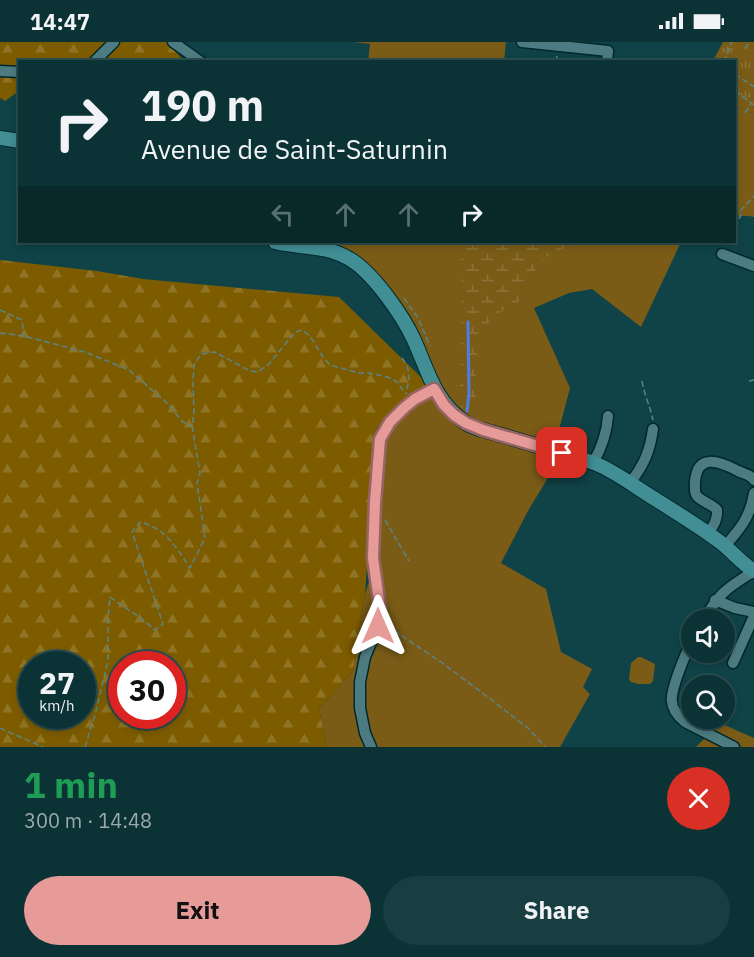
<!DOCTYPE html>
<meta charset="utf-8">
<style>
body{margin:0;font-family:"IBM Plex Sans",sans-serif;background:#193e41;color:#f1f3f6;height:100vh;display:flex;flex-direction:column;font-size:22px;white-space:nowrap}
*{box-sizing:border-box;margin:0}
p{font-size:20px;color:#9aaaad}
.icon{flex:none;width:33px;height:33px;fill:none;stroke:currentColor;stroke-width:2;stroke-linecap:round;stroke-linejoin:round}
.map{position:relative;height:705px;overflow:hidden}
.details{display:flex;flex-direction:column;background:#0b3235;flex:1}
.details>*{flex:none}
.guide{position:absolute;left:18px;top:18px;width:718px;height:183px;border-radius:0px;box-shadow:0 3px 9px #0003,0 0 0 2px #2b4d50;background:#0b3235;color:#f1f3f6;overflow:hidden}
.fabs{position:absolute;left:681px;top:567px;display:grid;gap:12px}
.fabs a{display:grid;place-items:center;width:54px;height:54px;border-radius:50%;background:#0b3235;box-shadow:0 3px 9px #0003,0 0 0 2px #2b4d50;font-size:30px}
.speed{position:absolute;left:18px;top:609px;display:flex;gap:12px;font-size:30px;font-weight:700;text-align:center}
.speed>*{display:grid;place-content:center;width:78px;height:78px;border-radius:50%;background:#0b3235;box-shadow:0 3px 9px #0003,0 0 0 2px #2b4d50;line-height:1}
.speed small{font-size:15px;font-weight:400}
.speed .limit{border:9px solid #d22;background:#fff;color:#111}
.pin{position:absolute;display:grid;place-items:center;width:51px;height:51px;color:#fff;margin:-26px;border-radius:12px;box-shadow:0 3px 9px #0006}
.me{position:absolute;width:66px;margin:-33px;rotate:0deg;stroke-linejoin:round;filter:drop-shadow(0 0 4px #0008)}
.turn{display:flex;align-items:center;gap:21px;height:126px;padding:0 24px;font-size:27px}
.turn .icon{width:78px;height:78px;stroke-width:2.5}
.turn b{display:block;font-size:42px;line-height:51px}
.lanes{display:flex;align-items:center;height:57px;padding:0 24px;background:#0003;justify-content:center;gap:30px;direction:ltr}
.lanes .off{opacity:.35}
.round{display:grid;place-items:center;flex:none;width:63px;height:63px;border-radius:32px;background:#193e41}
.overview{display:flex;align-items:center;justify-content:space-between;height:102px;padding:0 24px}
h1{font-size:36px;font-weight:700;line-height:45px;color:#1e9e55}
.action{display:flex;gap:12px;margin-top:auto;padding:12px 24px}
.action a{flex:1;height:69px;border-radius:36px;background:#e69b98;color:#111;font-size:24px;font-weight:700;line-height:69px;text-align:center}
.action a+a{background:#193e41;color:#f1f3f6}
.status{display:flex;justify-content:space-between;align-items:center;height:42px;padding:0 30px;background:#0b3235;direction:ltr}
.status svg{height:16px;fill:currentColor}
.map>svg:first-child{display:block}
.green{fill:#7a5c17}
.forest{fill:url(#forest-firs);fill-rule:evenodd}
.wetland{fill:url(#wetland-marsh)}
.park{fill:url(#park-tufts)}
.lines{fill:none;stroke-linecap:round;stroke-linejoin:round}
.stream{stroke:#4d7de8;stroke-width:3}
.minor-casing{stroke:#01282b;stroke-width:13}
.major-casing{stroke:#01282b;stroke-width:16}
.path{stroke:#5b8488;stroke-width:1.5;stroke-dasharray:6 3;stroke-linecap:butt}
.minor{stroke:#4c7c81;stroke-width:10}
.major{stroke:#418e95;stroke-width:14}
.route-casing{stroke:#966563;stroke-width:15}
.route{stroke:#e69b98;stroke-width:10}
</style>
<div class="status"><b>14:47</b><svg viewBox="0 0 49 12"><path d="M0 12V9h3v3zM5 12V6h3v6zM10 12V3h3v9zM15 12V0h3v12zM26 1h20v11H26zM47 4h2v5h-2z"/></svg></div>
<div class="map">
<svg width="754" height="705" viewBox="0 0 754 705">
<defs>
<pattern id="forest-firs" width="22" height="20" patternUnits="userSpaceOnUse" patternTransform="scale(1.5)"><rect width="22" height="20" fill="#7d5c00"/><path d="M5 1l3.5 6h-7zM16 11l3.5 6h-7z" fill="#8f7426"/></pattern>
<pattern id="wetland-marsh" width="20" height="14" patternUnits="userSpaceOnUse" patternTransform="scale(1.5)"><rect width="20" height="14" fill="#7a5c17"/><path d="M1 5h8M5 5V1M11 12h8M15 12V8" fill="none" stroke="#8c7439"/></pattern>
<pattern id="park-tufts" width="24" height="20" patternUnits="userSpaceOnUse" patternTransform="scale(1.5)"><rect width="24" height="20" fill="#7a5c17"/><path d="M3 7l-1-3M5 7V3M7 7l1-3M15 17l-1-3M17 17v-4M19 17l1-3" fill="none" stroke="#8c7439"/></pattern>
</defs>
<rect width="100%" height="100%" fill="#0f4347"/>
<path class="green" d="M 354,0 L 506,0 L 504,19 L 368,20 L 370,2 Z
M 735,63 L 754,73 L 754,175 C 748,173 742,175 735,174 Z
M 306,200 L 681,200 L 641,285 L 592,247 L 569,251 L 534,266 L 570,346 L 555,403 L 474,380 L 458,368 L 443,350 L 422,297 L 403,269 L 376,236 Z
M 434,356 L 445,373 L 463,386 L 559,418 L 529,467 L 501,521 L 546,547 L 561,610 L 592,627 L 583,645 L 590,652 L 560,705 L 327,705 L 319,667 L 353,629 L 365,552 L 378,514 L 382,407 L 393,385 L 419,361 Z
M 638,615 L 641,615 L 655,622 L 653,639 L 650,642 L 638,642 L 631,640 L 629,637 L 631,621 Z
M 720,681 L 754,696 L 754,705 L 696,705 Z"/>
<path class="forest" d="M 0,0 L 167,0 L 184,19 L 20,20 L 19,49 L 5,59 L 0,56 Z
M 0,218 L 97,229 L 143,237 L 339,255 L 428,342 L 377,386 L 365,552 L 353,629 L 319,667 L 327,705 L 0,705 ZM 32,622 L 82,622 L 82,674 L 32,674 ZM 122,622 L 172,622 L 172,674 L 122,674 Z"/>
<path class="wetland" d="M 458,200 L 579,200 L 552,211 L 539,220 L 518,260 L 497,272 L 480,290 L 475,328 L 476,353 L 472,369 L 466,370 L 461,368 L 460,356 L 462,228 Z"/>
<path class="park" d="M 723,0 L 754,0 L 754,73 L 735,63 L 735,20 L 713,19 Z"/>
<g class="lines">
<path class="stream" d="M 467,369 L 469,351 L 468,280"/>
<defs>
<path id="minor" d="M 173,0 L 201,20
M 522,0 L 608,9 L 607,20
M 94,20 L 114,0
M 0,29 L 20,30
M 722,212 L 754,224
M 593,421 C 601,407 607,390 608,374
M 630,441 C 644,423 650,409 653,387
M 708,491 C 714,484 718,477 717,468 C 712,462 702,460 697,454 C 694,451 695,445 695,440 C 697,411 719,419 738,429 C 744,432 750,432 754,438
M 725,504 C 741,486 750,475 754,451
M 715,558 L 735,566 L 754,570
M 704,578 C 720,549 728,546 754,529
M 692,600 C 686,610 682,621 678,632 C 671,652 666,665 685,680 L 734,705
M 733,621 L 754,574
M 371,705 L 365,691 L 360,666 L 360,640 L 365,615 L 378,584 L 380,566 L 373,516 L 375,460 L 380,397 L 390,380 L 404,366 L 415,357 L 434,347"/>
<path id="major" d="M 0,96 L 20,99
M 275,200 C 299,206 324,203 346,215 C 371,227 403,274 414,298 C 428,329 434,358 463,379 C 473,387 488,389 501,393 C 521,399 541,405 562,411 C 575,415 588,418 601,424 C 620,433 637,446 655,457 C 677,471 699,484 720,500 C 732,509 741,521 754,529"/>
</defs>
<use href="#minor" class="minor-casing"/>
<use href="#major" class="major-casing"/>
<path class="path" d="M 745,7 L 749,0
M 556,20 L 557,14
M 724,20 L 732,0
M 735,32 L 754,45
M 735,49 L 754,63
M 745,71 L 751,62
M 735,185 L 741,173 L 740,169 L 754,154
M 404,256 L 418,276 L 430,304
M 0,268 L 22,278 L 24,293
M 0,291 L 24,294 L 85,310 L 129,328 L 166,360 L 183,380 L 192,384
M 402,316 C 412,330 409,336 406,352
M 642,339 C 644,352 650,364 653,378
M 749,339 L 754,338
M 385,478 L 409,519
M 388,582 L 399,592 L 441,620 L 493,659 L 529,687 L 545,705
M 0,686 L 43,705
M 85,705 L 96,669 L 108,618 L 108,575 L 110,555 C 125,566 141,575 155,588 L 163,582 L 132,490 L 140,480 C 165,486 177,506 190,526 L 205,496 L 197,441 L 200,431 L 192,384 L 194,372 L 193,340 L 194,323 L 201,312 L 215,310 L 250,329 L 258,330 L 269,322 L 295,290 L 302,288 L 310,294 L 323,315 L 330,323 L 359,331 L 369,331 L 387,335 L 396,339 L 406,352"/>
<use href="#minor" class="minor"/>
<use href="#major" class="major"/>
</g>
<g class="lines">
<defs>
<path id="route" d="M 378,584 L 380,566 L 373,516 L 375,460 L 380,397 L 390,380 L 404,366 L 415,357 L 434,347 L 444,363 L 454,373 L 466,381 L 483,388 L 562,411"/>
</defs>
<use href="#route" class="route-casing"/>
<use href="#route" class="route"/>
</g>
</svg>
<div class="fabs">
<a><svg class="icon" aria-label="sound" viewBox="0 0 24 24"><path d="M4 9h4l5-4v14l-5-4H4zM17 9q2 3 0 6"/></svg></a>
<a><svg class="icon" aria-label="search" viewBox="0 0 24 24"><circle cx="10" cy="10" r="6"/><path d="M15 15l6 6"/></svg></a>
</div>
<div class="speed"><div>27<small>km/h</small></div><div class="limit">30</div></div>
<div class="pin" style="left:562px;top:411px;background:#d93025"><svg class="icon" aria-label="arrive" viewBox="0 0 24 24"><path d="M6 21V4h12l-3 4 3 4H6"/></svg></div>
<svg class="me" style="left:378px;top:584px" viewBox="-20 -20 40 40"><path d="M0-17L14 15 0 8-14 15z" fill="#e69b98" stroke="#fff" stroke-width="4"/></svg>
<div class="guide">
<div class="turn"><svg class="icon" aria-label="right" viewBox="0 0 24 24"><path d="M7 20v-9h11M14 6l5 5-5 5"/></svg><div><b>190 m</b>Avenue de Saint-Saturnin</div></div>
<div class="lanes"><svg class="icon off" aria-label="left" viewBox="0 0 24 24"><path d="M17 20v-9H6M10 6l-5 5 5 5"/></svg><svg class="icon off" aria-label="ahead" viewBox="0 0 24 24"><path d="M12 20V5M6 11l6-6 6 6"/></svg><svg class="icon off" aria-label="ahead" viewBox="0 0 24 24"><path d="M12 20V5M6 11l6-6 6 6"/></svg><svg class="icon" aria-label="right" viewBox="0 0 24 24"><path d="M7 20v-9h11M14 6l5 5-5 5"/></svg></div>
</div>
</div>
<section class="details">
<div class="overview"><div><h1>1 min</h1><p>300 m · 14:48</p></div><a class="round" style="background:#d93025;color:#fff"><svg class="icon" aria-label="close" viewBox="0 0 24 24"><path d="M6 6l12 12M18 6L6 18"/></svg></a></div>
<div class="action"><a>Exit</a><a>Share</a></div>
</section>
